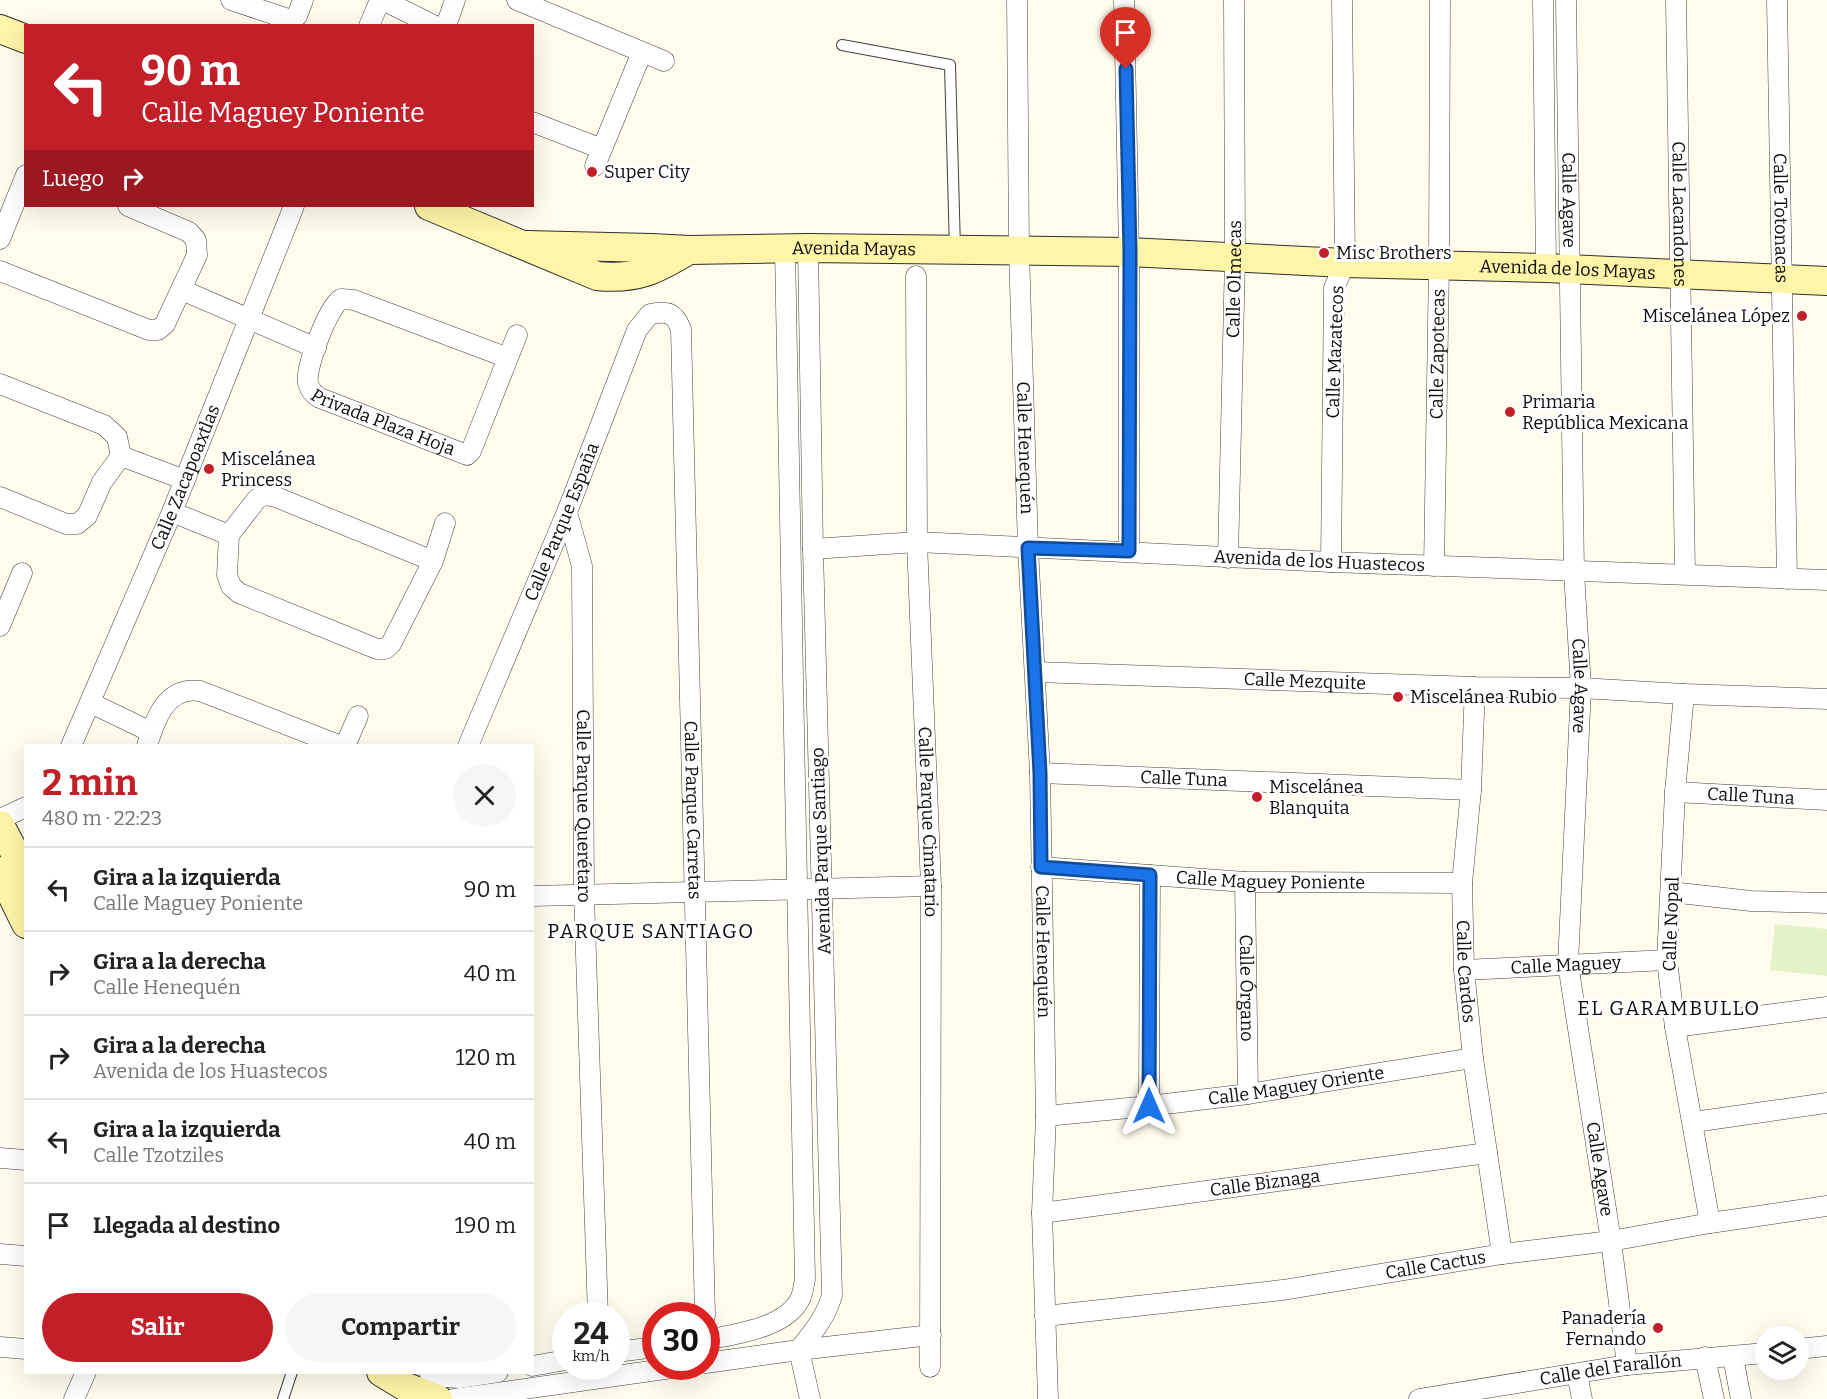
<!DOCTYPE html>
<html lang="es">
<meta charset="utf-8">
<style>
body{margin:0;font-family:Bitter,serif;background:#f6f6f6;color:#222;height:100vh;display:flex;flex-direction:column;font-size:22px;white-space:nowrap}
*{box-sizing:border-box;margin:0}
p{font-size:20px;color:#767676}
.icon{flex:none;width:33px;height:33px;fill:none;stroke:currentColor;stroke-width:2;stroke-linecap:round;stroke-linejoin:round}
.map{position:relative;flex:1;overflow:hidden}
.drawer{position:absolute;left:24px;top:744px;width:510px;height:630px;display:flex;flex-direction:column;background:#fff;border-radius:0px;box-shadow:0 6px 24px #0002}
.drawer>*{flex:none}
.hud{position:absolute;left:24px;top:24px;width:510px;height:183px;border-radius:0px;box-shadow:0 6px 24px #0002;background:#c31f28;color:#fff;overflow:hidden}
.fabs{position:absolute;left:1755px;top:1326px;display:grid;gap:12px}
.fabs a{display:grid;place-items:center;width:54px;height:54px;border-radius:50%;background:#fff;box-shadow:0 6px 24px #0002;font-size:30px}
.speed{position:absolute;left:552px;top:1302px;display:flex;gap:12px;font-size:30px;font-weight:700;text-align:center}
.speed>*{display:grid;place-content:center;width:78px;height:78px;border-radius:50%;background:#fff;box-shadow:0 6px 24px #0002;line-height:1}
.speed small{font-size:15px;font-weight:400}
.speed .limit{border:9px solid #d22;background:#fff;color:#111}
.pin{position:absolute;display:grid;place-items:center;width:51px;height:51px;color:#fff;margin:-62px -26px;border-radius:50% 50% 50% 0;rotate:-45deg;box-shadow:0 0 6px #0007}
.pin .icon{rotate:45deg}
.me{position:absolute;width:66px;margin:-33px;rotate:0deg;stroke-linejoin:round;filter:drop-shadow(0 0 4px #0008)}
.turn{display:flex;align-items:center;gap:21px;height:126px;padding:0 18px;font-size:27px}
.turn .icon{width:78px;height:78px;stroke-width:2.5}
.turn b{display:block;font-size:42px;line-height:51px}
.then{display:flex;align-items:center;height:57px;padding:0 18px;background:#0003;gap:12px;font-size:22px}
.round{display:grid;place-items:center;flex:none;width:63px;height:63px;border-radius:32px;background:#f6f6f6}
.summary{display:flex;align-items:center;justify-content:space-between;height:102px;padding:0 18px}
h1{font-size:36px;font-weight:700;line-height:45px;color:#c31f28}
.cta{display:flex;gap:12px;margin-top:auto;padding:12px 18px}
.cta a{flex:1;height:69px;border-radius:36px;background:#c31f28;color:#fff;font-size:24px;font-weight:700;line-height:69px;text-align:center}
.cta a+a{background:#f6f6f6;color:#222}
ul{padding:0;list-style:none}
li{display:flex;align-items:center;gap:18px;height:84px;padding:0 18px;border-top:2px solid #e0e0e0}
li div{flex:1}
li b{display:block;font-size:22px}
li em{font-style:normal}
.map>svg:first-child{display:block}
.pitch{fill:#e3f2c7}
.lines{fill:none;stroke-linecap:round;stroke-linejoin:round}
.lane-casing{stroke:#404040;stroke-width:12}
.street-casing{stroke:#404040;stroke-width:21}
.secondary-casing{stroke:#2f2f2f;stroke-width:30}
.lane{stroke:#fff;stroke-width:10}
.street{stroke:#fff;stroke-width:20}
.secondary{stroke:#fff5a8;stroke-width:28}
.route-casing{stroke:#114b97;stroke-width:15}
.route{stroke:#1a73e8;stroke-width:10}
.poi-dot{fill:#c31f28;stroke:#fff;stroke-width:2}
.labels{text-anchor:middle;dominant-baseline:central;stroke-width:6;stroke-linejoin:round;paint-order:stroke}
.poi-label{font-size:18px;fill:#0d0d0d;stroke:#fff;text-anchor:start}
.street-label{font-size:18px;fill:#0d0d0d;stroke:#fff}
.neighbourhood-label{font-size:20px;letter-spacing:1.5px;fill:#0d0d0d;stroke:#fff}
</style>
<div class="map">
<svg width="1827" height="1399" viewBox="0 0 1827 1399">
<rect width="100%" height="100%" fill="#fffbed"/>
<path class="pitch" d="M 1775,924 L 1827,929 L 1827,976 L 1770,970 Z"/>
<g class="lines">
<defs>
<path id="lane" d="M 842,45 L 950,65 L 955,249
M 283,1399 L 292,1372"/>
<g id="street">
<path d="M 231,0 L 291,20 L 297,16 L 303,0"/>
<path d="M 383,0 L 435,26"/>
<path d="M 517,0 L 664,61"/>
<path id="s1" d="M 1017,0 L 1019,250 L 1028,548 L 1040,773 L 1046,1116 L 1042,1213 L 1048,1399"/>
<path d="M 1124,0 L 1129,252 L 1129,551"/>
<path d="M 1543,0 L 1546,268"/>
<path id="s2" d="M 1566,0 L 1574,572 L 1581,688 L 1568,964 L 1611,1241 L 1627,1365"/>
<path id="s3" d="M 1676,0 L 1685,574"/>
<path id="s4" d="M 1777,0 L 1787,579"/>
<path d="M 369,26 L 380,0"/>
<path d="M 446,26 L 455,0"/>
<path d="M 532,122 L 602,149"/>
<path d="M 595,166 L 642,52"/>
<path d="M 0,239 L 26,175"/>
<path d="M 0,271 L 149,330 L 158,330 L 165,324 L 197,255 L 196,240 L 189,232 L 128,206"/>
<path id="s5" d="M 916,276 L 917,542 L 931,886 L 930,1367"/>
<path d="M 182,290 L 316,348"/>
<path id="s6" d="M 508,358 L 354,300 L 341,299 C 328,307 305,368 308,383 C 310,391 314,395 320,398 L 467,455 L 471,451 L 517,335"/>
<path d="M 0,384 L 104,425 L 117,437 L 121,456 L 102,482 L 87,516 L 77,524 L 66,524 L 0,497"/>
<path d="M 121,456 L 185,480"/>
<path d="M 172,512 L 229,535"/>
<path id="s7" d="M 567,512 L 582,566 L 584,895 L 598,1316"/>
<path id="s8" d="M 813,549 L 917,542 L 1331,562 L 1827,580"/>
<path id="s9" d="M 1228,558 L 1235,258 L 1234,0"/>
<path d="M 433,561 L 276,497 L 264,495 L 257,499 L 229,535 L 227,575 L 231,586 L 239,593 L 377,649 L 385,649 L 391,644 L 433,561 L 445,523"/>
<path d="M 1331,562 L 1334,288 L 1345,263 L 1342,0"/>
<path id="s10" d="M 1434,566 L 1439,266 L 1440,0"/>
<path d="M 0,626 L 22,573"/>
<path id="s11" d="M 1035,672 L 1475,687 L 1581,688 L 1684,694 L 1827,699"/>
<path id="s12" d="M 1475,687 L 1471,790 L 1462,883 L 1464,970 L 1473,1058 L 1502,1254"/>
<path d="M 1684,694 L 1675,792 L 1667,960 L 1675,1027 L 1710,1223"/>
<path d="M 91,703 L 151,732"/>
<path id="s13" d="M 71,746 L 172,512 L 294,206"/>
<path d="M 147,746 C 155,719 166,686 200,691 L 341,746"/>
<path d="M 345,746 L 358,716"/>
<path id="s14" d="M 468,746 L 567,512 L 637,330 L 650,314 C 668,311 674,312 681,329 L 705,1316"/>
<path id="s15" d="M 1040,773 L 1471,790"/>
<path id="s16" d="M 1675,792 L 1827,800"/>
<path d="M 0,819 L 26,807"/>
<path id="s17" d="M 1041,867 L 1245,882 L 1462,883"/>
<path id="s18" d="M 1245,882 L 1248,1094"/>
<path d="M 1671,892 L 1751,901 L 1827,903"/>
<path d="M 532,896 L 931,886"/>
<path id="s19" d="M 1464,970 L 1667,960"/>
<path d="M 1675,1027 L 1827,1007"/>
<path d="M 1149,1106 L 1150,875"/>
<path id="s20" d="M 1046,1116 L 1149,1106 L 1248,1094 L 1473,1058"/>
<path d="M 1694,1122 L 1827,1103"/>
<path d="M 0,1158 L 26,1160"/>
<path id="s21" d="M 1042,1213 L 1487,1153"/>
<path d="M 0,1254 L 26,1256"/>
<path id="s22" d="M 1045,1316 L 1283,1290 L 1502,1254 L 1611,1241 L 1710,1223 L 1827,1206"/>
<path d="M 706,1340 C 735,1334 788,1328 801,1297 C 803,1292 804,1284 805,1279 C 799,935 790,592 785,248"/>
<path d="M 0,1347 L 26,1349"/>
<path d="M 1798,1349 L 1827,1346"/>
<path d="M 799,1350 C 813,1332 826,1317 832,1295 L 813,549 L 808,248"/>
<path d="M 799,1350 L 810,1399"/>
<path d="M 616,1352 L 656,1347"/>
<path d="M 1705,1357 L 1714,1399"/>
<path d="M 1733,1357 L 1741,1399"/>
<path d="M 706,1363 L 799,1350 L 931,1335"/>
<path d="M 532,1366 L 566,1360"/>
<path d="M 1577,1374 L 1582,1399"/>
<path d="M 430,1376 L 459,1378 L 498,1372"/>
<path d="M 74,1399 L 86,1372"/>
<path d="M 454,1399 L 686,1366"/>
<path id="s23" d="M 1419,1399 L 1627,1365 L 1766,1353"/>
</g>
<g id="secondary">
<path d="M 0,29 L 26,39"/>
<path d="M 429,206 L 597,276 C 637,280 656,270 689,250"/>
<path id="s24" d="M 527,245 L 651,248 L 689,250 L 808,248 L 1129,252 L 1345,263 L 1546,268 L 1827,281"/>
<path d="M 0,825 L 26,874"/>
<path d="M 0,871 L 26,924"/>
<path d="M 381,1372 L 404,1386 L 438,1399"/>
</g>
</defs>
<use href="#lane" class="lane-casing"/>
<use href="#street" class="street-casing"/>
<use href="#secondary" class="secondary-casing"/>
<use href="#lane" class="lane"/>
<use href="#street" class="street"/>
<use href="#secondary" class="secondary"/>
</g>
<g class="lines">
<defs>
<path id="route" d="M 1126,69 L 1130,252 L 1129,551 L 1028,548 L 1040,773 L 1041,867 L 1150,875 L 1149,1106"/>
</defs>
<use href="#route" class="route-casing"/>
<use href="#route" class="route"/>
</g>
<g class="poi-dot">
<circle cx="592" cy="172" r="6"/>
<circle cx="1324" cy="253" r="6"/>
<circle cx="1802" cy="316" r="6"/>
<circle cx="1510" cy="412" r="6"/>
<circle cx="209" cy="469" r="6"/>
<circle cx="1398" cy="697" r="6"/>
<circle cx="1257" cy="797" r="6"/>
<circle cx="1658" cy="1328" r="6"/>
</g>
<g class="labels">
<g class="poi-label">
<text x="604" y="172">Super City</text>
<text x="1336" y="253">Misc Brothers</text>
<text x="1790" y="316" text-anchor="end">Miscelánea López</text>
<text x="1522" y="402">Primaria<tspan x="1522" dy="21">República Mexicana</tspan></text>
<text x="221" y="459">Miscelánea<tspan x="221" dy="21">Princess</tspan></text>
<text x="1410" y="697">Miscelánea Rubio</text>
<text x="1269" y="787">Miscelánea<tspan x="1269" dy="21">Blanquita</tspan></text>
<text x="1646" y="1318" text-anchor="end">Panadería<tspan x="1646" dy="21">Fernando</tspan></text>
</g>
<g class="street-label">
<text stroke="none"><textPath href="#s2" startOffset="200">Calle Agave</textPath></text>
<text stroke="none"><textPath href="#s3" startOffset="214">Calle Lacandones</textPath></text>
<text stroke="none"><textPath href="#s4" startOffset="218">Calle Totonacas</textPath></text>
<text stroke="none"><textPath href="#s24" startOffset="327">Avenida Mayas</textPath></text>
<text stroke="none"><textPath href="#s24" startOffset="1041">Avenida de los Mayas</textPath></text>
<text stroke="none"><textPath href="#s9" startOffset="279">Calle Olmecas</textPath></text>
<text transform="translate(1335 352) rotate(-88)">Calle Mazatecos</text>
<text stroke="none"><textPath href="#s10" startOffset="212">Calle Zapotecas</textPath></text>
<text stroke="none"><textPath href="#s6" startOffset="357">Privada Plaza Hoja</textPath></text>
<text stroke="none"><textPath href="#s1" startOffset="448">Calle Henequén</textPath></text>
<text stroke="none"><textPath href="#s13" startOffset="292">Calle Zacapoaxtlas</textPath></text>
<text stroke="none"><textPath href="#s14" startOffset="243">Calle Parque España</textPath></text>
<text stroke="none"><textPath href="#s8" startOffset="507">Avenida de los Huastecos</textPath></text>
<text stroke="none"><textPath href="#s11" startOffset="270">Calle Mezquite</textPath></text>
<text stroke="none"><textPath href="#s2" startOffset="686">Calle Agave</textPath></text>
<text stroke="none"><textPath href="#s15" startOffset="144">Calle Tuna</textPath></text>
<text stroke="none"><textPath href="#s16" startOffset="76">Calle Tuna</textPath></text>
<text stroke="none"><textPath href="#s7" startOffset="296">Calle Parque Querétaro</textPath></text>
<text stroke="none"><textPath href="#s14" startOffset="990">Calle Parque Carretas</textPath></text>
<text stroke="none"><textPath href="#s5" startOffset="546">Calle Parque Cimatario</textPath></text>
<text transform="translate(821 851) rotate(-92)">Avenida Parque Santiago</text>
<text stroke="none"><textPath href="#s17" startOffset="230">Calle Maguey Poniente</textPath></text>
<text transform="translate(1671 924) rotate(-88)">Calle Nopal</text>
<text stroke="none"><textPath href="#s1" startOffset="952">Calle Henequén</textPath></text>
<text stroke="none"><textPath href="#s19" startOffset="102">Calle Maguey</textPath></text>
<text stroke="none"><textPath href="#s12" startOffset="285">Calle Cardos</textPath></text>
<text stroke="none"><textPath href="#s18" startOffset="106">Calle Órgano</textPath></text>
<text stroke="none"><textPath href="#s20" startOffset="252">Calle Maguey Oriente</textPath></text>
<text stroke="none"><textPath href="#s2" startOffset="1172">Calle Agave</textPath></text>
<text stroke="none"><textPath href="#s21" startOffset="225">Calle Biznaga</textPath></text>
<text stroke="none"><textPath href="#s22" startOffset="394">Calle Cactus</textPath></text>
<text stroke="none"><textPath href="#s23" startOffset="194">Calle del Farallón</textPath></text>
</g>
<g class="neighbourhood-label">
<text x="651" y="931">PARQUE SANTIAGO</text>
<text x="1669" y="1008">EL GARAMBULLO</text>
</g>
</g>
</svg>
<div class="fabs">
<a><svg class="icon" aria-label="layers" viewBox="0 0 24 24"><path d="M12 4l9 5-9 5-9-5zM3 14l9 5 9-5"/></svg></a>
</div>
<div class="speed"><div>24<small>km/h</small></div><div class="limit">30</div></div>
<div class="pin" style="left:1126px;top:69px;background:#d93025"><svg class="icon" aria-label="arrive" viewBox="0 0 24 24"><path d="M6 21V4h12l-3 4 3 4H6"/></svg></div>
<svg class="me" style="left:1149px;top:1106px" viewBox="-20 -20 40 40"><path d="M0-17L14 15 0 8-14 15z" fill="#1a73e8" stroke="#fff" stroke-width="4"/></svg>
<div class="hud">
<div class="turn"><svg class="icon" aria-label="left" viewBox="0 0 24 24"><path d="M17 20v-9H6M10 6l-5 5 5 5"/></svg><div><b>90 m</b>Calle Maguey Poniente</div></div>
<div class="then">Luego<svg class="icon" aria-label="right" viewBox="0 0 24 24"><path d="M7 20v-9h11M14 6l5 5-5 5"/></svg></div>
</div>
<section class="drawer">
<div class="summary"><div><h1>2 min</h1><p>480 m · 22:23</p></div><a class="round"><svg class="icon" aria-label="close" viewBox="0 0 24 24"><path d="M6 6l12 12M18 6L6 18"/></svg></a></div>
<ul>
<li><svg class="icon" aria-label="left" viewBox="0 0 24 24"><path d="M17 20v-9H6M10 6l-5 5 5 5"/></svg><div><b>Gira a la izquierda</b><p>Calle Maguey Poniente</p></div><em>90 m</em></li>
<li><svg class="icon" aria-label="right" viewBox="0 0 24 24"><path d="M7 20v-9h11M14 6l5 5-5 5"/></svg><div><b>Gira a la derecha</b><p>Calle Henequén</p></div><em>40 m</em></li>
<li><svg class="icon" aria-label="right" viewBox="0 0 24 24"><path d="M7 20v-9h11M14 6l5 5-5 5"/></svg><div><b>Gira a la derecha</b><p>Avenida de los Huastecos</p></div><em>120 m</em></li>
<li><svg class="icon" aria-label="left" viewBox="0 0 24 24"><path d="M17 20v-9H6M10 6l-5 5 5 5"/></svg><div><b>Gira a la izquierda</b><p>Calle Tzotziles</p></div><em>40 m</em></li>
<li><svg class="icon" aria-label="arrive" viewBox="0 0 24 24"><path d="M6 21V4h12l-3 4 3 4H6"/></svg><div><b>Llegada al destino</b></div><em>190 m</em></li>
</ul>
<div class="cta"><a>Salir</a><a>Compartir</a></div>
</section>
</div>
